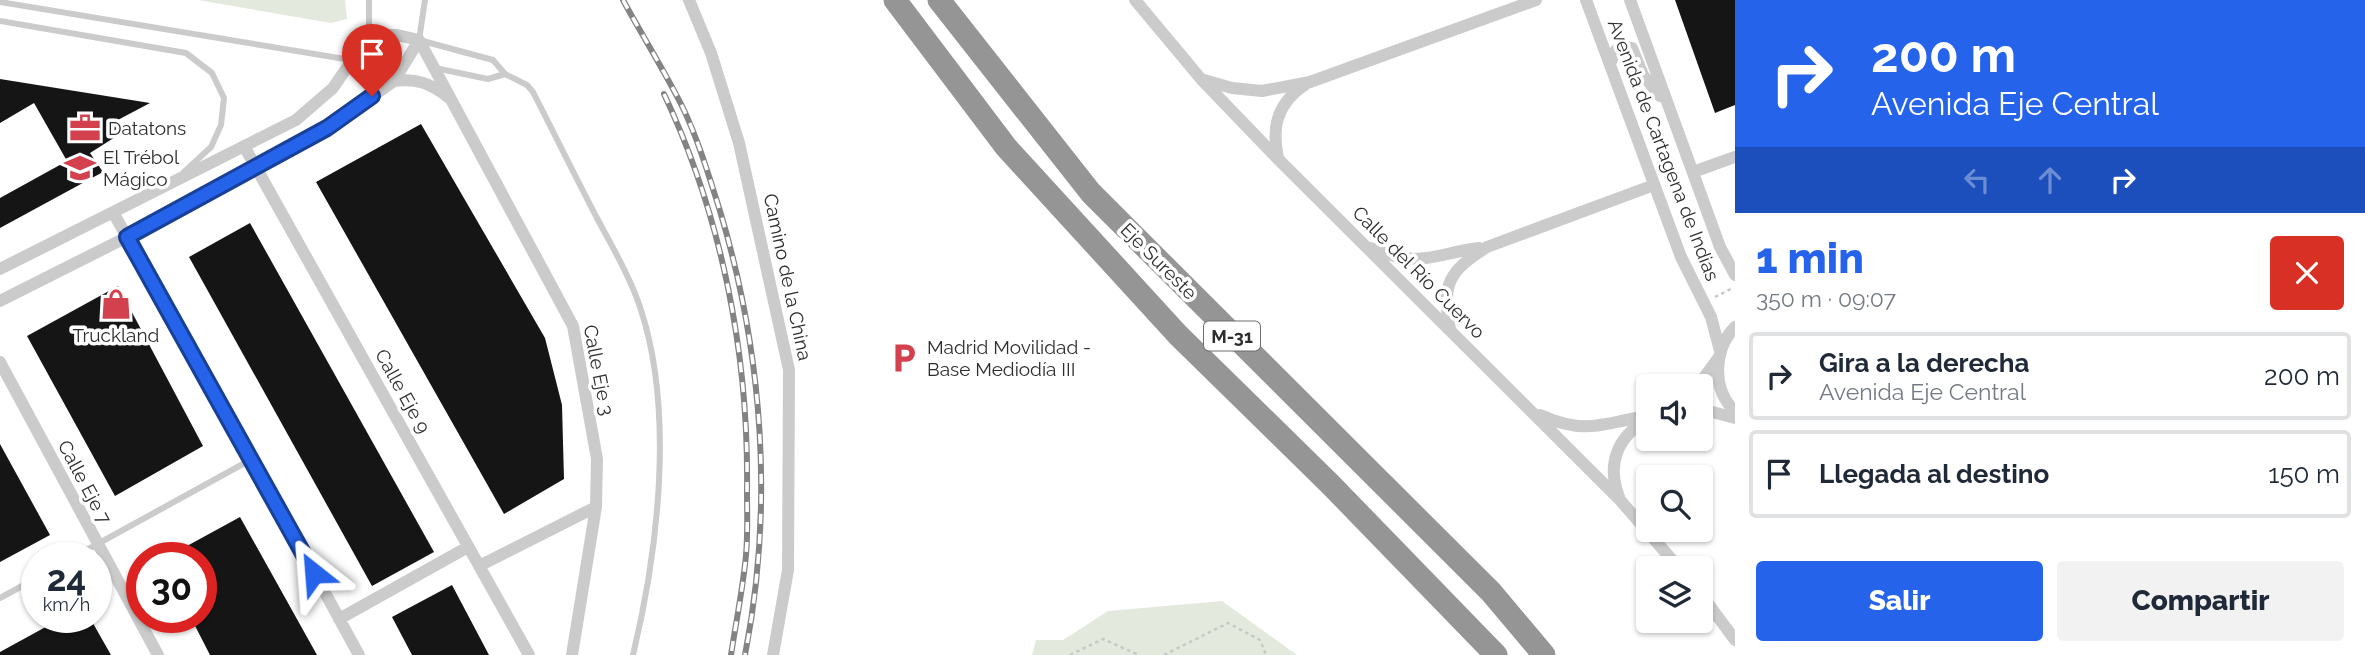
<!DOCTYPE html>
<html lang="es">
<meta charset="utf-8">
<style>
body{margin:0;font-family:Raleway,sans-serif;background:#f2f2f3;color:#1f2937;height:100vh;display:flex;flex-direction:column;font-size:26px;white-space:nowrap}
*{box-sizing:border-box;margin:0}
p{font-size:23px;color:#747a83}
.icon{flex:none;width:38px;height:38px;fill:none;stroke:currentColor;stroke-width:2;stroke-linecap:round;stroke-linejoin:round}
.map{position:relative;flex:1;overflow:hidden}
.side{display:flex;flex-direction:column;background:#fff;width:630px}
.side>*{flex:none}
.guide{background:#2563eb;color:#fff;overflow:hidden}
.buttons{position:absolute;left:1636px;top:374px;display:grid;gap:14px}
.buttons a{display:grid;place-items:center;width:77px;height:77px;border-radius:7px;background:#fff;box-shadow:0 2px 5px #0004;font-size:35px}
.speed{position:absolute;left:21px;top:542px;display:flex;gap:14px;font-size:35px;font-weight:700;text-align:center}
.speed>*{display:grid;place-content:center;width:91px;height:91px;border-radius:50%;background:#fff;box-shadow:0 2px 5px #0004;line-height:1}
.speed small{font-size:18px;font-weight:400}
.speed .limit{border:10px solid #d22;background:#fff;color:#111}
.pin{position:absolute;display:grid;place-items:center;width:60px;height:60px;color:#fff;margin:-72px -30px;border-radius:50% 50% 50% 0;rotate:-45deg;box-shadow:0 0 7px #0007}
.pin .icon{rotate:45deg}
.me{position:absolute;width:77px;margin:-38px;rotate:332deg;stroke-linejoin:round;filter:drop-shadow(0 0 5px #0008)}
.turn{display:flex;align-items:center;gap:24px;height:147px;padding:0 21px;font-size:32px}
.turn .icon{width:91px;height:91px;stroke-width:2.5}
.turn b{display:block;font-size:49px;line-height:60px}
.lanes{display:flex;align-items:center;height:66px;padding:0 21px;background:#0003;justify-content:center;gap:35px;direction:ltr}
.lanes .off{opacity:.35}
.round{display:grid;place-items:center;flex:none;width:74px;height:74px;border-radius:7px;background:#f2f2f3}
.head{display:flex;align-items:center;justify-content:space-between;height:119px;padding:0 21px}
h1{font-size:42px;font-weight:800;line-height:52px;color:#2563eb}
.cta{display:flex;gap:14px;margin-top:auto;padding:14px 21px}
.cta a{flex:1;height:80px;border-radius:7px;background:#2563eb;color:#fff;font-size:28px;font-weight:800;line-height:80px;text-align:center}
.cta a+a{background:#f2f2f3;color:#1f2937}
ul{padding:0;list-style:none}
li{display:flex;align-items:center;gap:21px;height:88px;margin:0 14px 10px;padding:0 7px;border:4px solid #e0e1e3;border-radius:7px}
li div{flex:1}
li b{display:block;font-size:26px}
li em{font-style:normal}
main{display:flex;flex:1;min-height:0}
.map>svg:first-child{display:block}
.green{fill:#e4e9dd}
.building{fill:#151515}
.lines{fill:none;stroke-linecap:round;stroke-linejoin:round}
.path{stroke:#c8c8c8;stroke-width:2.5;stroke-dasharray:3.5 3.5;stroke-linecap:butt}
.service{stroke:#cbcbcb;stroke-width:6}
.minor{stroke:#cbcbcb;stroke-width:12}
.motorway{stroke:#959595;stroke-width:23}
.rail-casing{stroke:#838383;stroke-width:6}
.rail{stroke:#fff;stroke-width:3.5;stroke-dasharray:10;stroke-linecap:butt}
.route-casing{stroke:#184099;stroke-width:18}
.route{stroke:#2563eb;stroke-width:12}
.labels{text-anchor:middle;dominant-baseline:central;stroke-width:7;stroke-linejoin:round;paint-order:stroke}
.shield{fill:#fff;stroke:#6d6d6d;stroke-width:2}
.shield-label{font-size:18px;font-weight:bold;fill:#2e2e2e}
.poi-label{font-size:19px;fill:#2e2e2e;stroke:#fff;text-anchor:start}
.street-label{font-size:19px;fill:#2e2e2e;stroke:#fff}
</style>
<main>
<div class="map">
<svg width="1735" height="655" viewBox="0 0 1735 655">
<rect width="100%" height="100%" fill="#fff"/>
<path class="green" d="M 198,0 L 345,0 L 347,19 L 331,23 Z
M 1222,601 L 1297,655 L 1032,655 L 1036,640 L 1063,640 L 1108,611 Z"/>
<path class="building" d="M 1675,0 L 1735,0 L 1735,105 L 1715,113 Z
M 0,79 L 150,103 L 114,122 L 120,134 L 90,153 L 103,172 L 0,228 L 0,198 L 67,161 L 34,103 L 0,123 Z
M 421,124 L 545,338 L 562,405 L 564,479 L 504,514 L 316,182 Z
M 250,223 L 434,552 L 372,586 L 189,257 Z
M 118,286 L 203,446 L 115,496 L 27,336 Z
M 0,444 L 50,535 L 0,562 Z
M 240,517 L 317,655 L 210,655 L 191,618 L 201,618 L 201,558 L 165,558 Z
M 452,585 L 489,655 L 412,655 L 392,617 Z
M 62,618 L 90,618 L 111,655 L 0,655 L 0,652 Z"/>
<g class="lines">
<path class="path" d="M 1652,139 L 1665,134
M 1715,297 L 1731,289
M 1070,655 L 1103,639 L 1139,655
M 1164,655 L 1228,623 L 1260,640 L 1266,655"/>
<path class="service" d="M 425,0 L 419,40 L 493,60 L 505,74 L 527,85 L 533,92 C 555,135 576,178 598,220 C 613,248 630,277 640,307 C 675,411 658,551 633,655
M 0,2 L 351,60
M 0,21 L 186,53 L 212,73 L 224,98 L 221,125 L 211,147 L 184,172
M 369,35 L 369,0
M 435,68 L 488,79 L 505,74
M 72,558 L 252,459
M 0,598 L 37,578"/>
<path class="minor" d="M 689,0 L 711,53 L 739,143 L 789,370 L 788,570 L 773,655
M 1135,0 L 1201,79 L 1278,159 L 1620,500 L 1680,569
M 1586,0 L 1681,257 L 1711,317 L 1720,351
M 1630,0 L 1720,247 L 1735,275
M 1610,64 L 1616,50 L 1624,46 L 1632,48 L 1643,75 L 1660,96
M 1204,80 L 1232,88 L 1262,91 L 1310,82 L 1536,0
M 394,81 C 416,78 430,83 448,97
M 244,146 L 529,655
M 1278,158 C 1271,126 1278,102 1306,84
M 1693,172 L 1735,157
M 114,214 L 252,459 L 359,655
M 1371,248 C 1421,269 1433,254 1479,248
M 0,269 L 296,120 L 333,88 L 369,35 L 397,35 L 419,40 L 573,326 L 597,459 L 596,507 L 572,655
M 0,301 L 127,237 L 327,128 L 394,81 L 419,40
M 1735,327 C 1714,349 1711,389 1735,411
M 1450,329 C 1441,284 1449,271 1487,247 L 1654,185
M 0,362 L 158,655
M 1697,387 L 1719,357
M 1701,409 L 1735,418
M 1540,415 C 1583,435 1606,424 1648,415
M 1619,497 C 1606,463 1618,436 1648,419
M 479,566 L 596,507
M 1701,594 L 1735,640
M 339,619 L 468,547"/>
<path class="motorway" d="M 895,0 L 1006,147 L 1178,335 L 1331,485 L 1496,655
M 939,0 L 1091,193 L 1491,592 L 1544,655"/>
<defs>
<path id="rail" d="M 623,0 C 642,35 664,70 682,106 C 698,139 709,176 720,211 C 763,354 774,507 745,655
M 664,94 C 722,217 749,355 747,491 C 747,512 748,534 746,555 C 743,588 736,622 731,655"/>
</defs>
<use href="#rail" class="rail-casing"/>
<use href="#rail" class="rail"/>
</g>
<g class="lines">
<defs>
<path id="route" d="M 314,573 L 127,237 L 327,128 L 372,96"/>
</defs>
<use href="#route" class="route-casing"/>
<use href="#route" class="route"/>
</g>
<defs>
<symbol id="office-bare" viewBox="-9 -9 18 18"><path d="M-6-3h4V-5.5h4V-3h4V5H-6ZM-1-4.5V-3h2v-1.5ZM-6 0V1H6V0Z" fill="#d3414e" stroke="#fff" stroke-width="2.5" paint-order="stroke"/></symbol>
<symbol id="school-bare" viewBox="-9 -9 18 18"><path d="M0-5L7-2L0 1L-7-2ZM-4 1L0 2.5L4 1V4Q0 6-4 4Z" fill="#d3414e" stroke="#fff" stroke-width="2.5" paint-order="stroke"/></symbol>
<symbol id="shop-bare" viewBox="-9 -9 18 18"><path d="M-5-2.5h2.3a2.7 3.5 0 0 1 5.4 0H5L5.5 6h-11ZM-1.5-2.5h3a1.5 2.3 0 0 0-3 0Z" fill="#d3414e" stroke="#fff" stroke-width="2.5" paint-order="stroke"/></symbol>
<symbol id="parking-bare" viewBox="-9 -9 18 18"><path d="M-3.5-5.5H1a3.5 3.5 0 0 1 0 7H-1V5.5H-3.5ZM-1-3.4V-.6H.8a1.4 1.4 0 0 0 0-2.8Z" fill="#d3414e" stroke="#fff" stroke-width="2.5" paint-order="stroke"/></symbol>
</defs>
<g fill-rule="evenodd">
<use href="#office-bare" x="63" y="106" width="44" height="44"/>
<use href="#school-bare" x="58" y="146" width="44" height="44"/>
<use href="#shop-bare" x="94" y="282" width="44" height="44"/>
<use href="#parking-bare" x="882" y="336" width="44" height="44"/>
</g>
<g class="labels">
<rect class="shield" x="1204" y="321.5" width="56" height="29" rx="5"/>
<g class="shield-label">
<text x="1232" y="336">M-31</text>
</g>
<g class="poi-label">
<text x="108" y="128">Datatons</text>
<text x="103" y="157">El Trébol<tspan x="103" dy="22">Mágico</tspan></text>
<text x="116" y="335" text-anchor="middle">Truckland</text>
<text x="927" y="347">Madrid Movilidad -<tspan x="927" dy="22">Base Mediodía III</tspan></text>
</g>
<g class="street-label">
<text transform="translate(1664 150) rotate(69)">Avenida de Cartagena de Indias</text>
<text transform="translate(1159 261) rotate(45)">Eje Sureste</text>
<text transform="translate(1419 272) rotate(45)">Calle del Río Cuervo</text>
<text transform="translate(788 277) rotate(78)">Camino de la China</text>
<text transform="translate(599 370) rotate(79)">Calle Eje 3</text>
<text transform="translate(403 391) rotate(61)">Calle Eje 9</text>
<text transform="translate(85 482) rotate(62)">Calle Eje 7</text>
</g>
</g>
</svg>
<div class="buttons">
<a><svg class="icon" aria-label="sound" viewBox="0 0 24 24"><path d="M4 9h4l5-4v14l-5-4H4zM17 9q2 3 0 6"/></svg></a>
<a><svg class="icon" aria-label="search" viewBox="0 0 24 24"><circle cx="10" cy="10" r="6"/><path d="M15 15l6 6"/></svg></a>
<a><svg class="icon" aria-label="layers" viewBox="0 0 24 24"><path d="M12 4l9 5-9 5-9-5zM3 14l9 5 9-5"/></svg></a>
</div>
<div class="speed"><div>24<small>km/h</small></div><div class="limit">30</div></div>
<div class="pin" style="left:372px;top:96px;background:#d93025"><svg class="icon" aria-label="arrive" viewBox="0 0 24 24"><path d="M6 21V4h12l-3 4 3 4H6"/></svg></div>
<svg class="me" style="left:314px;top:573px" viewBox="-20 -20 40 40"><path d="M0-17L14 15 0 8-14 15z" fill="#2563eb" stroke="#fff" stroke-width="4"/></svg>
</div>
<section class="side">
<div class="guide">
<div class="turn"><svg class="icon" aria-label="right" viewBox="0 0 24 24"><path d="M7 20v-9h11M14 6l5 5-5 5"/></svg><div><b>200 m</b>Avenida Eje Central</div></div>
<div class="lanes"><svg class="icon off" aria-label="left" viewBox="0 0 24 24"><path d="M17 20v-9H6M10 6l-5 5 5 5"/></svg><svg class="icon off" aria-label="ahead" viewBox="0 0 24 24"><path d="M12 20V5M6 11l6-6 6 6"/></svg><svg class="icon" aria-label="right" viewBox="0 0 24 24"><path d="M7 20v-9h11M14 6l5 5-5 5"/></svg></div>
</div>
<div class="head"><div><h1>1 min</h1><p>350 m · 09:07</p></div><a class="round" style="background:#d93025;color:#fff"><svg class="icon" aria-label="close" viewBox="0 0 24 24"><path d="M6 6l12 12M18 6L6 18"/></svg></a></div>
<ul>
<li><svg class="icon" aria-label="right" viewBox="0 0 24 24"><path d="M7 20v-9h11M14 6l5 5-5 5"/></svg><div><b>Gira a la derecha</b><p>Avenida Eje Central</p></div><em>200 m</em></li>
<li><svg class="icon" aria-label="arrive" viewBox="0 0 24 24"><path d="M6 21V4h12l-3 4 3 4H6"/></svg><div><b>Llegada al destino</b></div><em>150 m</em></li>
</ul>
<div class="cta"><a>Salir</a><a>Compartir</a></div>
</section>
</main>
